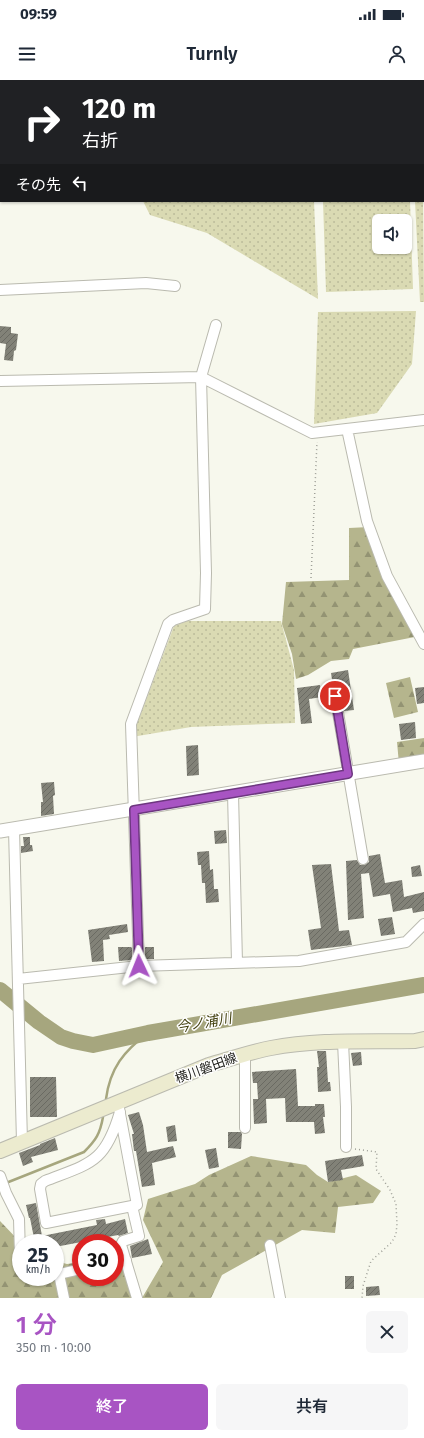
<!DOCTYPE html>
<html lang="ja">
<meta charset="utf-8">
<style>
body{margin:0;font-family:"Fira Sans","Noto Sans JP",sans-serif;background:#f6f6f7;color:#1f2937;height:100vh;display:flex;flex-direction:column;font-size:15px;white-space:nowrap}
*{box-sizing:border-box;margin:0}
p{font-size:13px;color:#747a83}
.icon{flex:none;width:22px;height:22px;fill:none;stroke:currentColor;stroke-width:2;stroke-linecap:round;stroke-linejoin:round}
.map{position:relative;height:1218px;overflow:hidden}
.side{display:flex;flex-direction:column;background:#fff;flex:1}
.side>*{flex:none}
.top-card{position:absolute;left:0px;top:0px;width:424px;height:122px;box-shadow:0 1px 3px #0004;background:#202124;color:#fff;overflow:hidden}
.tools{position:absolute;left:372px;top:134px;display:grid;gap:8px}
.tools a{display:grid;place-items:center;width:40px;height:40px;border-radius:6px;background:#fff;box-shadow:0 1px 3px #0004;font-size:20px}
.speed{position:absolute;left:12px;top:1154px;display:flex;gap:8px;font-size:20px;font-weight:700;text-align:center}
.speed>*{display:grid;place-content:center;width:52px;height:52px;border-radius:50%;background:#fff;box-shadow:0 1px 3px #0004;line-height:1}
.speed small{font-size:10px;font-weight:400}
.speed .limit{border:6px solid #d22;background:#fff;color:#111}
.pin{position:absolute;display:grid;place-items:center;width:34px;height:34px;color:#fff;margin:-17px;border:2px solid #fff;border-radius:50%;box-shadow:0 1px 4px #0007}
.me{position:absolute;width:44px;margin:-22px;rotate:358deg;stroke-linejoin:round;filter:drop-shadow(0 0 3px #0008)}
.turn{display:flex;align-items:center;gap:14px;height:84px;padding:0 16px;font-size:18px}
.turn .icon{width:52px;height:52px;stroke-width:2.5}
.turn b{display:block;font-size:28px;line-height:34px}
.then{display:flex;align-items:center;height:38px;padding:0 16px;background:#0003;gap:8px;font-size:15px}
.round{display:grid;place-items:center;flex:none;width:42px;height:42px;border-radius:6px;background:#f6f6f7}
.overview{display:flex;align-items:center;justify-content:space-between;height:68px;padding:0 16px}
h1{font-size:24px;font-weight:600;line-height:30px;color:#a854c3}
.action{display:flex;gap:8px;margin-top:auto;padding:8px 16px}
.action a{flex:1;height:46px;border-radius:6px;background:#a854c3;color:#fff;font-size:16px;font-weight:600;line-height:46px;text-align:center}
.action a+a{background:#f6f6f7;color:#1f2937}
.status{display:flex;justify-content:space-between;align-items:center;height:28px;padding:0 20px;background:#fff;direction:ltr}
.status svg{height:11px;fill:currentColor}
header{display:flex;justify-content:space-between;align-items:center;height:52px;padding:0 16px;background:#fff;font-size:18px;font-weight:600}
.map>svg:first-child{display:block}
.grass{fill:url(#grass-dots);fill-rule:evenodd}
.forest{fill:url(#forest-firs)}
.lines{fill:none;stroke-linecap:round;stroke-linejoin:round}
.stream{stroke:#a6a67e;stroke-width:2.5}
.river{stroke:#a6a67e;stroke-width:16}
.building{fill:url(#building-hatch)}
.minor-casing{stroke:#babaaf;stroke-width:12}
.tertiary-casing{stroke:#babaaf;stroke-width:15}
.secondary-casing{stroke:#babaaf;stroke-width:16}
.path{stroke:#9fa098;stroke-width:1.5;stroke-dasharray:1 3;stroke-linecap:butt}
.minor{stroke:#fff;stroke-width:10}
.tertiary{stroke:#fff;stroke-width:13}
.secondary{stroke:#ecebcf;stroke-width:14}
.route-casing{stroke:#6d377f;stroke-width:10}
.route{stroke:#a854c3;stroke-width:7}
.labels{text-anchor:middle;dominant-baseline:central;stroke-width:3;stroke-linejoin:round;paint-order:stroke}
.street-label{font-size:13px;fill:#252521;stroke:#fff}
.water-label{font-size:14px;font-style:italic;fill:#42400f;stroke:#fff}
</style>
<div class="status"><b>09:59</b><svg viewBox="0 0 49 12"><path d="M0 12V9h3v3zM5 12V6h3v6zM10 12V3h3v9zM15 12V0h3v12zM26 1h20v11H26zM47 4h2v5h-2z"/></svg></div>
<header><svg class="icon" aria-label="menu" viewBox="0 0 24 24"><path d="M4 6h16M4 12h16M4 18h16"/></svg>Turnly<svg class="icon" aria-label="person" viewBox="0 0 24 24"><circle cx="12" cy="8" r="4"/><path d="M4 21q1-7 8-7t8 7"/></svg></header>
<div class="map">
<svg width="424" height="1218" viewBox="0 0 424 1218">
<defs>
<pattern id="grass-dots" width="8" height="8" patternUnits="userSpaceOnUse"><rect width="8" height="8" fill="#dadab3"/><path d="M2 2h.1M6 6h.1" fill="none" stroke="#bbbb9a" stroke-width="1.8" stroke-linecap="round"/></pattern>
<pattern id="forest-firs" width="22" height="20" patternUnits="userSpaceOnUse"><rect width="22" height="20" fill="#b5b58d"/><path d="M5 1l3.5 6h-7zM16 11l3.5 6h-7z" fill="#939373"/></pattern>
<pattern id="building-hatch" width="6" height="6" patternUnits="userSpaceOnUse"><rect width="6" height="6" fill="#828278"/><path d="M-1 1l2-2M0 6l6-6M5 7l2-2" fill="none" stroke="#6a6a62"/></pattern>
</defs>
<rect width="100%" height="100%" fill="#f7f8ed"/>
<path class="grass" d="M 423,109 L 424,222 L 420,222 L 415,121 L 423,121 Z
M 143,121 L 314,121 L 318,219 L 207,153 L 150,135 Z
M 323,121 L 410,121 L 413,209 L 326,212 ZM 379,141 L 405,141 L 405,167 L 379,167 Z
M 416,231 L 412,284 L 377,333 L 314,344 L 318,232 Z
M 187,541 L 281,541 L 294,590 L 295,643 L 191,647 L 132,657 L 174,546 Z"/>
<path class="forest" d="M 369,447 L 420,556 L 353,569 L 349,579 L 331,581 L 308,595 L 296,599 L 292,574 L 282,544 L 286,502 L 349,500 L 349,448 Z
M 410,597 L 418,632 L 394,638 L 386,603 Z
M 424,658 L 424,680 L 399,684 L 397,662 Z
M 251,1076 L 306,1085 L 317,1095 L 328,1102 L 356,1095 L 381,1111 L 373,1123 L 338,1127 L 335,1153 L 302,1150 L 222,1195 L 211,1218 L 142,1218 L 163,1182 L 143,1140 L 148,1119 L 195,1104 L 209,1095 Z
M 0,1141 L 21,1163 L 21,1197 L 55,1197 L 55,1181 L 67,1184 L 81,1182 L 81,1197 L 115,1197 L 115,1175 L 116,1175 L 133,1202 L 135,1218 L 0,1218 Z"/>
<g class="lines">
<path class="stream" d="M 106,1019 C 110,988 124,971 148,953
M 6,1103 L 84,1072 C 96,1060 100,1054 103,1037"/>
<path class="river" d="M 0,910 L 39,942 L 61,957 L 73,961 L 93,965 L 148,953 L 424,905"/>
</g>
<path class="building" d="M 0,246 L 11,247 L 11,253 L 18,254 L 16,270 L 14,271 L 13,281 L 4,280 L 6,264 L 0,263 Z
M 348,590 L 354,630 L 344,631 L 339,605 L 333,606 L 331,593 Z
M 320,605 L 322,617 L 309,619 L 312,643 L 301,644 L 297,608 Z
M 424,607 L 424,623 L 417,624 L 415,608 Z
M 415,642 L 416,658 L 401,660 L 399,644 Z
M 198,665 L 199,695 L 187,696 L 186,666 Z
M 54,702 L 55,715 L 53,716 L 54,734 L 41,736 L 41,722 L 43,722 L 41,703 Z
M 226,750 L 227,763 L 215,764 L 214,751 Z
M 23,757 L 30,757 L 30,765 L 32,765 L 33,771 L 21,773 L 21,766 L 24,766 Z
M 209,771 L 210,790 L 213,789 L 214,809 L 218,809 L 219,822 L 206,823 L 205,803 L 202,803 L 201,785 L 198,785 L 197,772 Z
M 380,774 L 385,803 L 402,800 L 404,817 L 424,812 L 424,831 L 413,833 L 412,828 L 393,832 L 390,814 L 373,817 L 369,793 L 361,794 L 364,838 L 348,840 L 346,781 L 357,780 L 360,785 L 364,785 L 369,782 L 369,776 Z
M 331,784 L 339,851 L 349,850 L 352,865 L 311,870 L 308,850 L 321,848 L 312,785 Z
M 420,785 L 422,796 L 412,797 L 411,787 Z
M 392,837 L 395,854 L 381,856 L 378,839 Z
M 127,844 L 128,852 L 109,855 L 110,859 L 103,860 L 104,881 L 92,882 L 88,850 Z
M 118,867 L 131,867 L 132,868 L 132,880 L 119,881 Z
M 145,867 L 154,867 L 154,879 L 145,879 Z
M 317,971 L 326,971 L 328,1002 L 330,1002 L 331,1011 L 318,1012 L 317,987 L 319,987 Z
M 361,972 L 362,985 L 353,986 L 351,973 Z
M 296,989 L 298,1026 L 315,1026 L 315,1024 L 324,1024 L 325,1037 L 323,1037 L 325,1053 L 315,1054 L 314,1042 L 286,1042 L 285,1018 L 266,1019 L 267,1043 L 254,1044 L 253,1019 L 258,1019 L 257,1003 L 253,1003 L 252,992 Z
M 30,997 L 56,997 L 57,1037 L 30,1037 Z
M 139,1032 L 143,1045 L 147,1072 L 173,1066 L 176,1077 L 152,1083 L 155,1105 L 142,1107 L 136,1071 L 134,1071 L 132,1054 L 134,1054 L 128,1035 Z
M 175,1045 L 177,1061 L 168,1062 L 166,1047 Z
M 228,1052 L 241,1052 L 242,1054 L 241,1069 L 228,1068 Z
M 55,1058 L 58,1070 L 31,1077 L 33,1082 L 23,1086 L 19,1073 L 40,1065 L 40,1064 Z
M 216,1068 L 219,1087 L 209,1089 L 205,1070 Z
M 362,1075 L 364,1086 L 341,1090 L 343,1100 L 328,1102 L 325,1081 Z
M 36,1123 L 42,1156 L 97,1145 L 96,1140 L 105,1139 L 106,1144 L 125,1139 L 128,1153 L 119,1156 L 118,1155 L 55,1167 L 55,1163 L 26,1163 L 26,1159 L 34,1158 L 30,1138 L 29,1138 L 26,1125 Z
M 148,1159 L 152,1174 L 132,1178 L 130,1166 Z
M 345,1196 L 354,1196 L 354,1209 L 345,1209 Z
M 379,1206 L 380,1215 L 366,1216 L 366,1207 Z"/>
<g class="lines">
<defs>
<path id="minor" d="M 204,0 L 204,1
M 423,109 L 424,110
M 0,210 L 146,203 L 175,206
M 0,301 L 201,297 L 312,353 L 424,340
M 347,349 L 367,441 L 387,496 L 424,564
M 335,615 L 363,779
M 233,713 L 237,883
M 14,749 L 22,1062
M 139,886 L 131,644 L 168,544 L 173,540 L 205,529 L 206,493 L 201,297 L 216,245
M 18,899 L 139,886 L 299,881 L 406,862 L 424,844
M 343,962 L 346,1027 L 346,1067
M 245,974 L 245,1048
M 118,1023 L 137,1125 L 46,1143 L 40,1109 L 41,1104 L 45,1101 C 91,1083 105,1083 120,1032
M 0,1096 L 6,1113 L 19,1139 L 20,1175
M 132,1126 L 139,1156 L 123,1161 L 121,1165 L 137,1218
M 270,1165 L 280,1218
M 115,1182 L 126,1180
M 59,1194 L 64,1218
M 55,1195 L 81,1189"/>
<path id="tertiary" d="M 0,751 L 424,681"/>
<path id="secondary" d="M 0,1071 L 209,985 C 230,979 250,972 271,968 C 318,959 368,962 415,961 L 424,959"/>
</defs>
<use href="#minor" class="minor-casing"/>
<use href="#tertiary" class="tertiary-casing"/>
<use href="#secondary" class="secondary-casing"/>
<path class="path" d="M 311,498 L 317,362
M 355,1069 L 377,1072 L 376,1089 L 390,1110 L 396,1124 L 397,1144 L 396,1154 L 392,1162 L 371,1181 L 363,1206 L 362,1218"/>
<use href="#minor" class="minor"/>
<use href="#tertiary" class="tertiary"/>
<use href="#secondary" class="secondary"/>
</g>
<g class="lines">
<defs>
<path id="route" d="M 139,886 L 134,730 L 348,694 L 335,616"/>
</defs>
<use href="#route" class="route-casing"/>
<use href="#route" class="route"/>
</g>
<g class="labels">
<g class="street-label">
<text transform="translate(206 988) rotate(-20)">横川磐田線</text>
</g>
<g class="water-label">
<text transform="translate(204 943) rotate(-10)">今ノ浦川</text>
</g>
</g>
</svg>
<div class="tools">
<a><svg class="icon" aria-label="sound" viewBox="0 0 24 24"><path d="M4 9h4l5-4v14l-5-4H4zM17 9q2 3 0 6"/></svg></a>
</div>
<div class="speed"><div>25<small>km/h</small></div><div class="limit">30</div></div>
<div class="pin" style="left:335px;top:616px;background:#d93025"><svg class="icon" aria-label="arrive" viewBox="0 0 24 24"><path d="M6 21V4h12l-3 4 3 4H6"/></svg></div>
<svg class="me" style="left:139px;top:886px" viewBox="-20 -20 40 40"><path d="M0-17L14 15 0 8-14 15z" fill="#a854c3" stroke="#fff" stroke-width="4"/></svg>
<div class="top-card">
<div class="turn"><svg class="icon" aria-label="right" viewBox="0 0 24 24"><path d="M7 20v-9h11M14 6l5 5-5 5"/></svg><div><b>120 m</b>右折</div></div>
<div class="then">その先<svg class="icon" aria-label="left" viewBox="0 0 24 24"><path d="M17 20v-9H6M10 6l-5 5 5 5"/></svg></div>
</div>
</div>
<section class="side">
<div class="overview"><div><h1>1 分</h1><p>350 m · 10:00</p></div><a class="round"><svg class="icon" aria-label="close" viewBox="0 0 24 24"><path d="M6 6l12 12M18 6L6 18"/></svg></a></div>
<div class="action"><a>終了</a><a>共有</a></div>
</section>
